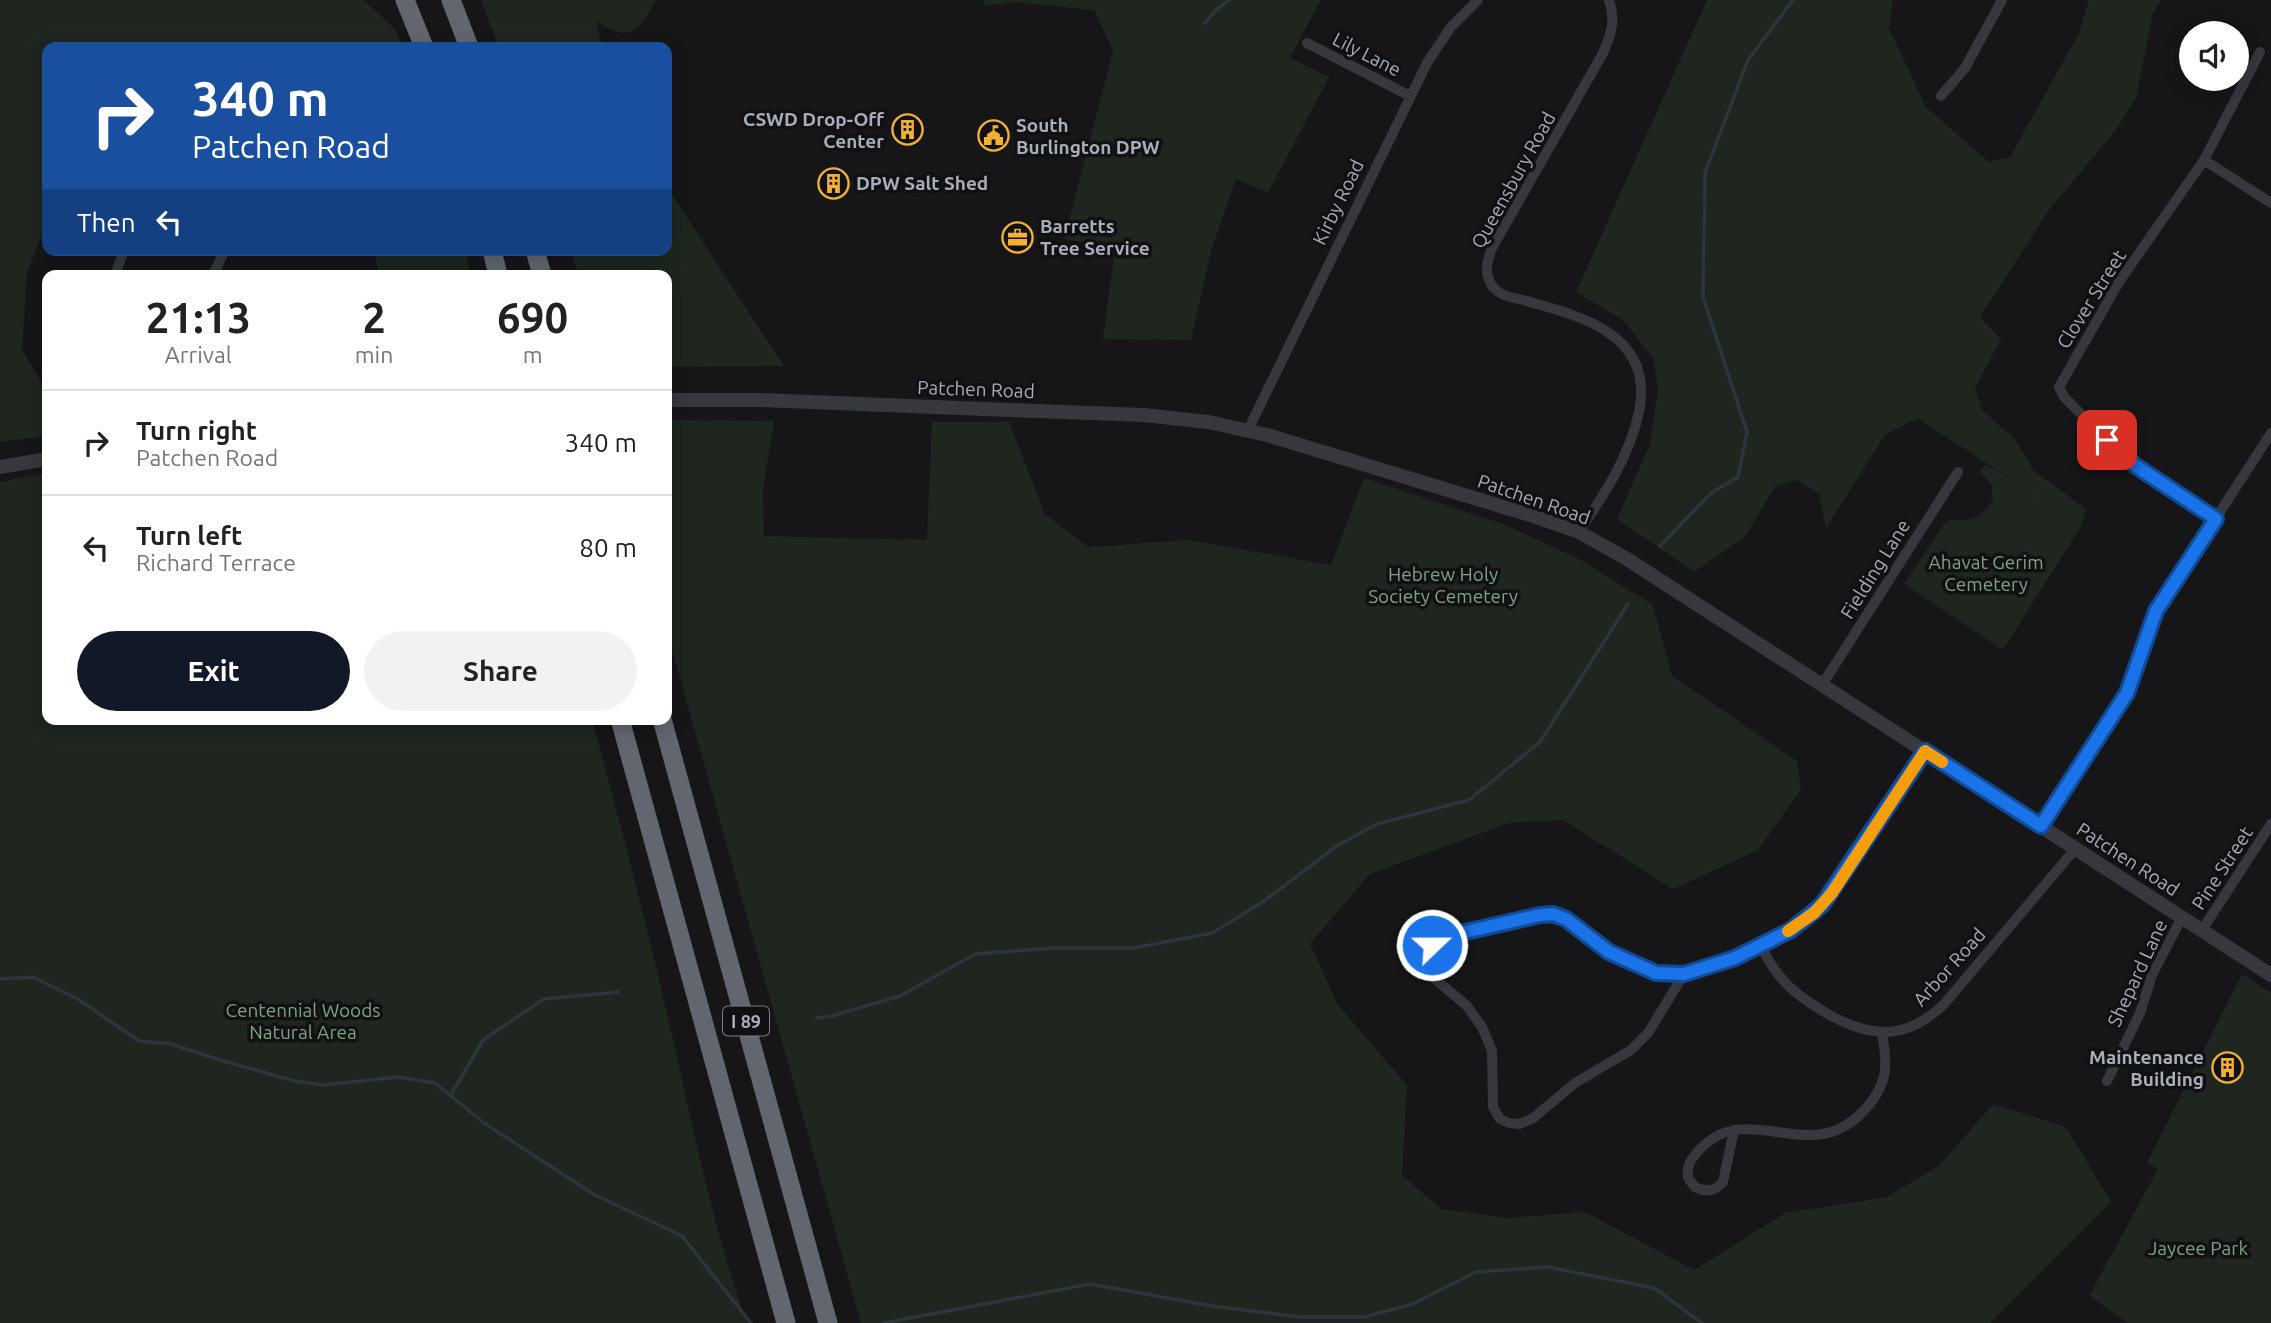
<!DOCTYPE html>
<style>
body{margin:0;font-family:Ubuntu,sans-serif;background:#f2f2f2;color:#222;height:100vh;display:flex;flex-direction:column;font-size:26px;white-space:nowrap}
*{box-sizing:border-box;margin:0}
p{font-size:23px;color:#767676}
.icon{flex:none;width:38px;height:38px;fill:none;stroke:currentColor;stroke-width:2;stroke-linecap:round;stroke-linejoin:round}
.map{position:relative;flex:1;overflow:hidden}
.panel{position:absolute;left:42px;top:270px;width:630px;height:455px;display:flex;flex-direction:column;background:#fff;border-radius:14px;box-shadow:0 4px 18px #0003}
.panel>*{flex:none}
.hud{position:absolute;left:42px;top:42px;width:630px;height:214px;border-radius:14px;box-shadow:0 4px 18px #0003;background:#1a4fa0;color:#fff;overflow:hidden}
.tools{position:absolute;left:2179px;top:21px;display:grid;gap:14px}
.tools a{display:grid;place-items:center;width:70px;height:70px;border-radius:50%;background:#fff;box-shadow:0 4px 18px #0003;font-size:35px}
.pin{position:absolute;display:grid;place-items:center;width:60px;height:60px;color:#fff;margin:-30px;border-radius:14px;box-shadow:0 4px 10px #0006}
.me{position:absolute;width:77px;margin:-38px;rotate:68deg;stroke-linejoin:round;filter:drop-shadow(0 0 5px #0008)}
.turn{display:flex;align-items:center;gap:24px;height:147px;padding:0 35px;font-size:32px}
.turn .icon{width:91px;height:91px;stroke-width:2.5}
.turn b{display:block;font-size:49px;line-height:60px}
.then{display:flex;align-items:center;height:66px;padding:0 35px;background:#0003;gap:14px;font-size:26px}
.eta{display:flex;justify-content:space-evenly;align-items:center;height:119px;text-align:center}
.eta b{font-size:42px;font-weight:700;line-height:49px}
.button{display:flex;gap:14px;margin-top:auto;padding:14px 35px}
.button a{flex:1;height:80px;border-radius:42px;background:#111827;color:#fff;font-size:28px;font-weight:700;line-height:80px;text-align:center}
.button a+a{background:#f2f2f2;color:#222}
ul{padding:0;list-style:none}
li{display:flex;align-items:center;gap:21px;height:105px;padding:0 35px;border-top:2px solid #e0e0e0}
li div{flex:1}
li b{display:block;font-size:26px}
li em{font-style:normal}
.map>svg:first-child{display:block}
.green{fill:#1e261f}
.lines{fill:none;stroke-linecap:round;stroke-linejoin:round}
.stream{stroke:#2c353c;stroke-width:3.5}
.minor{stroke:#37383d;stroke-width:10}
.tertiary{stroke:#37383d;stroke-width:14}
.motorway{stroke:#63666e;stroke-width:19}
.route-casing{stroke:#114b97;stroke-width:18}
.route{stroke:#1a73e8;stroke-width:12}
.slow{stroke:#f59e0b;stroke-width:12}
.labels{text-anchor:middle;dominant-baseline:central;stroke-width:7;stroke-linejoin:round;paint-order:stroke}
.shield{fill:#111113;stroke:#7b7e86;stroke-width:2}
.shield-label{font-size:18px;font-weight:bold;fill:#a8adb8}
.street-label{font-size:19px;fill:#a8adb8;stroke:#111113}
.poi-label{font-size:19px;font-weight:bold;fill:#a8adb8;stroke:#111113;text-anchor:start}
.park-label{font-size:19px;fill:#7fa381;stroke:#111113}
</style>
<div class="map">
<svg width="2271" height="1323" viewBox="0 0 2271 1323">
<rect width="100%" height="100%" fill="#161618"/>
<path class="green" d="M 0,0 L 364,0 L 395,29 L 403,47 L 282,47 L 244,44 L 235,47 L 47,47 L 47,224 L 27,272 L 22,349 L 47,392 L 47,436 L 0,442 Z
M 481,0 L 656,0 C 638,32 630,43 596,21 L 602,47 L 499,47 Z
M 984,0 L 1321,0 L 1290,58 L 1329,77 L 1268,193 L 1236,179 L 1211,251 L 1191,340 L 1103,339 L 1115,248 L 1064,239 L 1113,51 L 1094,10 L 1014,2 L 985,6 Z
M 1707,0 L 1893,0 L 1889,28 L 1926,107 L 1989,162 L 2010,157 L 2079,33 L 2089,0 L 2162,0 L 2153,13 L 2136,98 L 2116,130 L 2049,210 L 1980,317 L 2001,339 L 1975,388 L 1982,410 L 2016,440 L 2033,470 L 2086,509 L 2081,526 L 2003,650 L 1904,584 L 1944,524 L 1951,519 C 1972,522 1982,518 1993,499 L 1991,484 L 1980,472 L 1986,464 L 2047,503 L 1918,418 L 1885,435 L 1826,528 L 1819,494 L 1797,480 L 1776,485 L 1744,538 L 1694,572 L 1617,519 L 1650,444 L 1658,389 L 1653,358 L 1623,320 L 1576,292 Z
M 667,187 L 784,366 L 667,367 L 667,275 L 578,275 L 571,250 L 667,250 Z
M 374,250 L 465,250 L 471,275 L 379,275 Z
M 667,420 L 774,421 L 763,489 L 764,536 L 927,540 L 932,422 L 1009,422 L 1045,514 L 1088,547 L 1188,540 L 1331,565 L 1364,478 L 1506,525 L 1581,560 L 1653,605 L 1672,676 L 1797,761 L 1801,789 L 1758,850 L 1673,889 L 1563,820 L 1509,823 L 1370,874 L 1310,944 L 1338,1005 L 1407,1085 L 1402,1175 L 1441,1209 L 1508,1218 L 1585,1212 L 1694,1270 L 1785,1213 L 1887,1197 L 1940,1165 L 1993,1104 L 2066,1127 L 2111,1202 L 1990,1323 L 861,1323 L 667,632 Z
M 47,473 L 47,719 L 592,719 C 616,808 640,898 661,988 C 688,1100 708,1214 747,1323 L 0,1323 L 0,482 Z
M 2242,974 L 2271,993 L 2271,1323 L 2128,1323 L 2089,1296 L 2158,1169 L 2147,1163 Z"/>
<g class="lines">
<path class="stream" d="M 1205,23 L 1216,10 L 1229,0
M 1660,546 L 1711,493 L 1738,477 L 1747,432 L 1703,297 L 1705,173 L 1748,60 L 1793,0
M 0,979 L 33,977 L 78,999 L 139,1041 L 171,1044 L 223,1061 L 295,1081 L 324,1085 L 398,1077 L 435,1083 L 484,1123 L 593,1194 L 682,1236 L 751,1323
M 817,1018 L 832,1016 L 900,996 L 975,954 L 1053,948 L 1133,948 L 1212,933 L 1264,901 L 1338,845 L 1377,824 L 1469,800 L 1540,742 L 1628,604
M 451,1095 L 483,1040 L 544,999 L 618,992
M 884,1323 L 1090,1284 L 1212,1306 L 1301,1317 L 1364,1317 L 1413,1304 L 1476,1272 L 1548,1267 L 1654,1288 L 1702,1323"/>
<path class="minor" d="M 1307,43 L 1410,96
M 1941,96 L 1965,68 L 2002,0
M 2204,160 L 2271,203
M 115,275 L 124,250
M 213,275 L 225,250
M 1248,430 L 1427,63 L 1451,27 L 1478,0
M 2216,519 L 2122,455 L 2064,397 L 2059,387 L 2119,282 L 2204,160 L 2260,52
M 1579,532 C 1603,496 1630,456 1639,412 C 1655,334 1581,316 1523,300 C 1512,297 1502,297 1494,288 C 1483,276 1487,261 1492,248 L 1603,53 C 1611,35 1616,20 1609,0
M 1822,685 L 1958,472
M 2041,826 L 2127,693 L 2156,611 L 2271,433
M 2202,930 L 2271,824
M 1761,946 C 1778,981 1794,994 1828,1014 C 1872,1039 1908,1040 1945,1003 L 2076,848
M 1684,974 L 1648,1033 L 1631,1050 L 1575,1083 L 1532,1119 L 1519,1124 L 1509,1123 L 1500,1119 L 1493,1107 L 1492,1051 L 1482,1027 L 1467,1006 L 1435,979 L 1428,967 L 1429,949 L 1443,937 L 1540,915 L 1553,914 L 1566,919 L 1609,952 L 1656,973 L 1684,974 L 1720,963 L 1791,930 L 1822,905 L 1925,751
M 2107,1081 L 2140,1013 L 2152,975 L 2182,917
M 1734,1130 L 1723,1182 C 1715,1191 1706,1193 1695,1187 L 1688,1178 C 1686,1165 1692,1158 1700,1149 C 1735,1113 1773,1137 1814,1135 C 1846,1134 1876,1106 1884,1076 C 1887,1061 1884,1047 1882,1032"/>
<path class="tertiary" d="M 667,400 L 761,400 L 983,409 L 1144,415 L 1208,422 L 1267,435 L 1530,515 L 1579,532 L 1627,559 L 2271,975
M 0,467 L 47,459"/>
<path class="motorway" d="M 405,0 L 424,47
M 451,0 L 469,47
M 492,250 L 498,275
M 535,250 L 542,275
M 620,719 L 786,1323
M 662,719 L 828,1323"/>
</g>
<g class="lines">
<defs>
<path id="route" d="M 1432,945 L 1443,937 L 1540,915 L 1553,914 L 1566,919 L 1609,952 L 1656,973 L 1684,974 L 1735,958 L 1791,930 L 1822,905 L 1925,751 L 2041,826 L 2127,693 L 2156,611 L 2216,519 L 2136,466 L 2107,440"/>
</defs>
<use href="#route" class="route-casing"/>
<use href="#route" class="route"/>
<path class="slow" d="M 1788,931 L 1814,913 L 1832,893 L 1925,751 L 1942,762"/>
</g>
<defs>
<symbol id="building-ring" viewBox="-11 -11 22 22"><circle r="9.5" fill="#111113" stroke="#f2b134" stroke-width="1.5"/><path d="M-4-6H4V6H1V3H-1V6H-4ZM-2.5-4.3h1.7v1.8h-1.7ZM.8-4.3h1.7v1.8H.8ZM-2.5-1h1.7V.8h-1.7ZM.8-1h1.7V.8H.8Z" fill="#f2b134"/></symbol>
<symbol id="civic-ring" viewBox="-11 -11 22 22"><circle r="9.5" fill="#111113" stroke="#f2b134" stroke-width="1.5"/><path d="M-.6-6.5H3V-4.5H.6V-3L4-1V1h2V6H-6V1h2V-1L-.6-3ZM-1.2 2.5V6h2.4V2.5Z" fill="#f2b134"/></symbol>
<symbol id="office-ring" viewBox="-11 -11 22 22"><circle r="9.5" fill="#111113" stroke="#f2b134" stroke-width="1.5"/><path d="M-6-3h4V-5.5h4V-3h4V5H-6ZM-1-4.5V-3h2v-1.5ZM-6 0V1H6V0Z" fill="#f2b134"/></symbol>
</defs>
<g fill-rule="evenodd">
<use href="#building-ring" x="890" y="112" width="35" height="35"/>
<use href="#civic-ring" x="976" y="118" width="35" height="35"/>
<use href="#building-ring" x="816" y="166" width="35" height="35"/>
<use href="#office-ring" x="1000" y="220" width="35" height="35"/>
<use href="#building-ring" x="2210" y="1050" width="35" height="35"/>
</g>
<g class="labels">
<rect class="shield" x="723" y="1006.5" width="46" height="29" rx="5"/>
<g class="shield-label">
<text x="746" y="1021">I 89</text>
</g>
<g class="street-label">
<text transform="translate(1367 54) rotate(27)">Lily Lane</text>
<text transform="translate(1513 180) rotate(-61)">Queensbury Road</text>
<text transform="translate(1338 202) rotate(-64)">Kirby Road</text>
<text transform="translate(2091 299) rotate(-58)">Clover Street</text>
<text transform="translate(976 389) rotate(2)">Patchen Road</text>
<text transform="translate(1534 499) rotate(19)">Patchen Road</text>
<text transform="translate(1875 569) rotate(-58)">Fielding Lane</text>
<text transform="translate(2128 859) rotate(33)">Patchen Road</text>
<text transform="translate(2222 868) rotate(-57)">Pine Street</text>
<text transform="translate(1949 967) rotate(-48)">Arbor Road</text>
<text transform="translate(2137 973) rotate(-65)">Shepard Lane</text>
</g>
<g class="poi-label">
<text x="884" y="119" text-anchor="end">CSWD Drop-Off<tspan x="884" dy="22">Center</tspan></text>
<text x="1016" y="125">South<tspan x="1016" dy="22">Burlington DPW</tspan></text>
<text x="856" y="183">DPW Salt Shed</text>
<text x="1040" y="226">Barretts<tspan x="1040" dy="22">Tree Service</tspan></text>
<text x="2204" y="1057" text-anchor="end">Maintenance<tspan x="2204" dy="22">Building</tspan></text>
</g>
<g class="park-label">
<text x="1986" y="562">Ahavat Gerim<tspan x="1986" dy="22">Cemetery</tspan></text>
<text x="1443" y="574">Hebrew Holy<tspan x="1443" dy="22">Society Cemetery</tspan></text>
<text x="303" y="1010">Centennial Woods<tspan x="303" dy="22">Natural Area</tspan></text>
<text x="2198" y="1248">Jaycee Park</text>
</g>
</g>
</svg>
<div class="tools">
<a><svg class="icon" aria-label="sound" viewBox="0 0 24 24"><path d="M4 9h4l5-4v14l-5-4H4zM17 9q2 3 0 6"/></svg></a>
</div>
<div class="pin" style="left:2107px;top:440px;background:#d93025"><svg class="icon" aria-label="arrive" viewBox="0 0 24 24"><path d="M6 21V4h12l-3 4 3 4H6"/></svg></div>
<svg class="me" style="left:1432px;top:945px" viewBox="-20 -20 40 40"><circle r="17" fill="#1a73e8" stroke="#fff" stroke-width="3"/><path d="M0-11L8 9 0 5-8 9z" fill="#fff"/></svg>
<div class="hud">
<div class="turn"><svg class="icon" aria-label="right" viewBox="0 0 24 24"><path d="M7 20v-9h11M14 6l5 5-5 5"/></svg><div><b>340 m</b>Patchen Road</div></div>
<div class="then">Then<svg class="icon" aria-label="left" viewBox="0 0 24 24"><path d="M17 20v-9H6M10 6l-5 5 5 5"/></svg></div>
</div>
<section class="panel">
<div class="eta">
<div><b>21:13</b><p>Arrival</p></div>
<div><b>2</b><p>min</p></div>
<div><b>690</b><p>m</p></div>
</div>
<ul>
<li><svg class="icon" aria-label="right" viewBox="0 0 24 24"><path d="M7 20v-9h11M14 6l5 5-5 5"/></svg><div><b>Turn right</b><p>Patchen Road</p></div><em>340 m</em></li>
<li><svg class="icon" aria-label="left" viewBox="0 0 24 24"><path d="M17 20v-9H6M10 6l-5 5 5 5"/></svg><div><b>Turn left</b><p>Richard Terrace</p></div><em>80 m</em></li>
</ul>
<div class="button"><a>Exit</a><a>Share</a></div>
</section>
</div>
